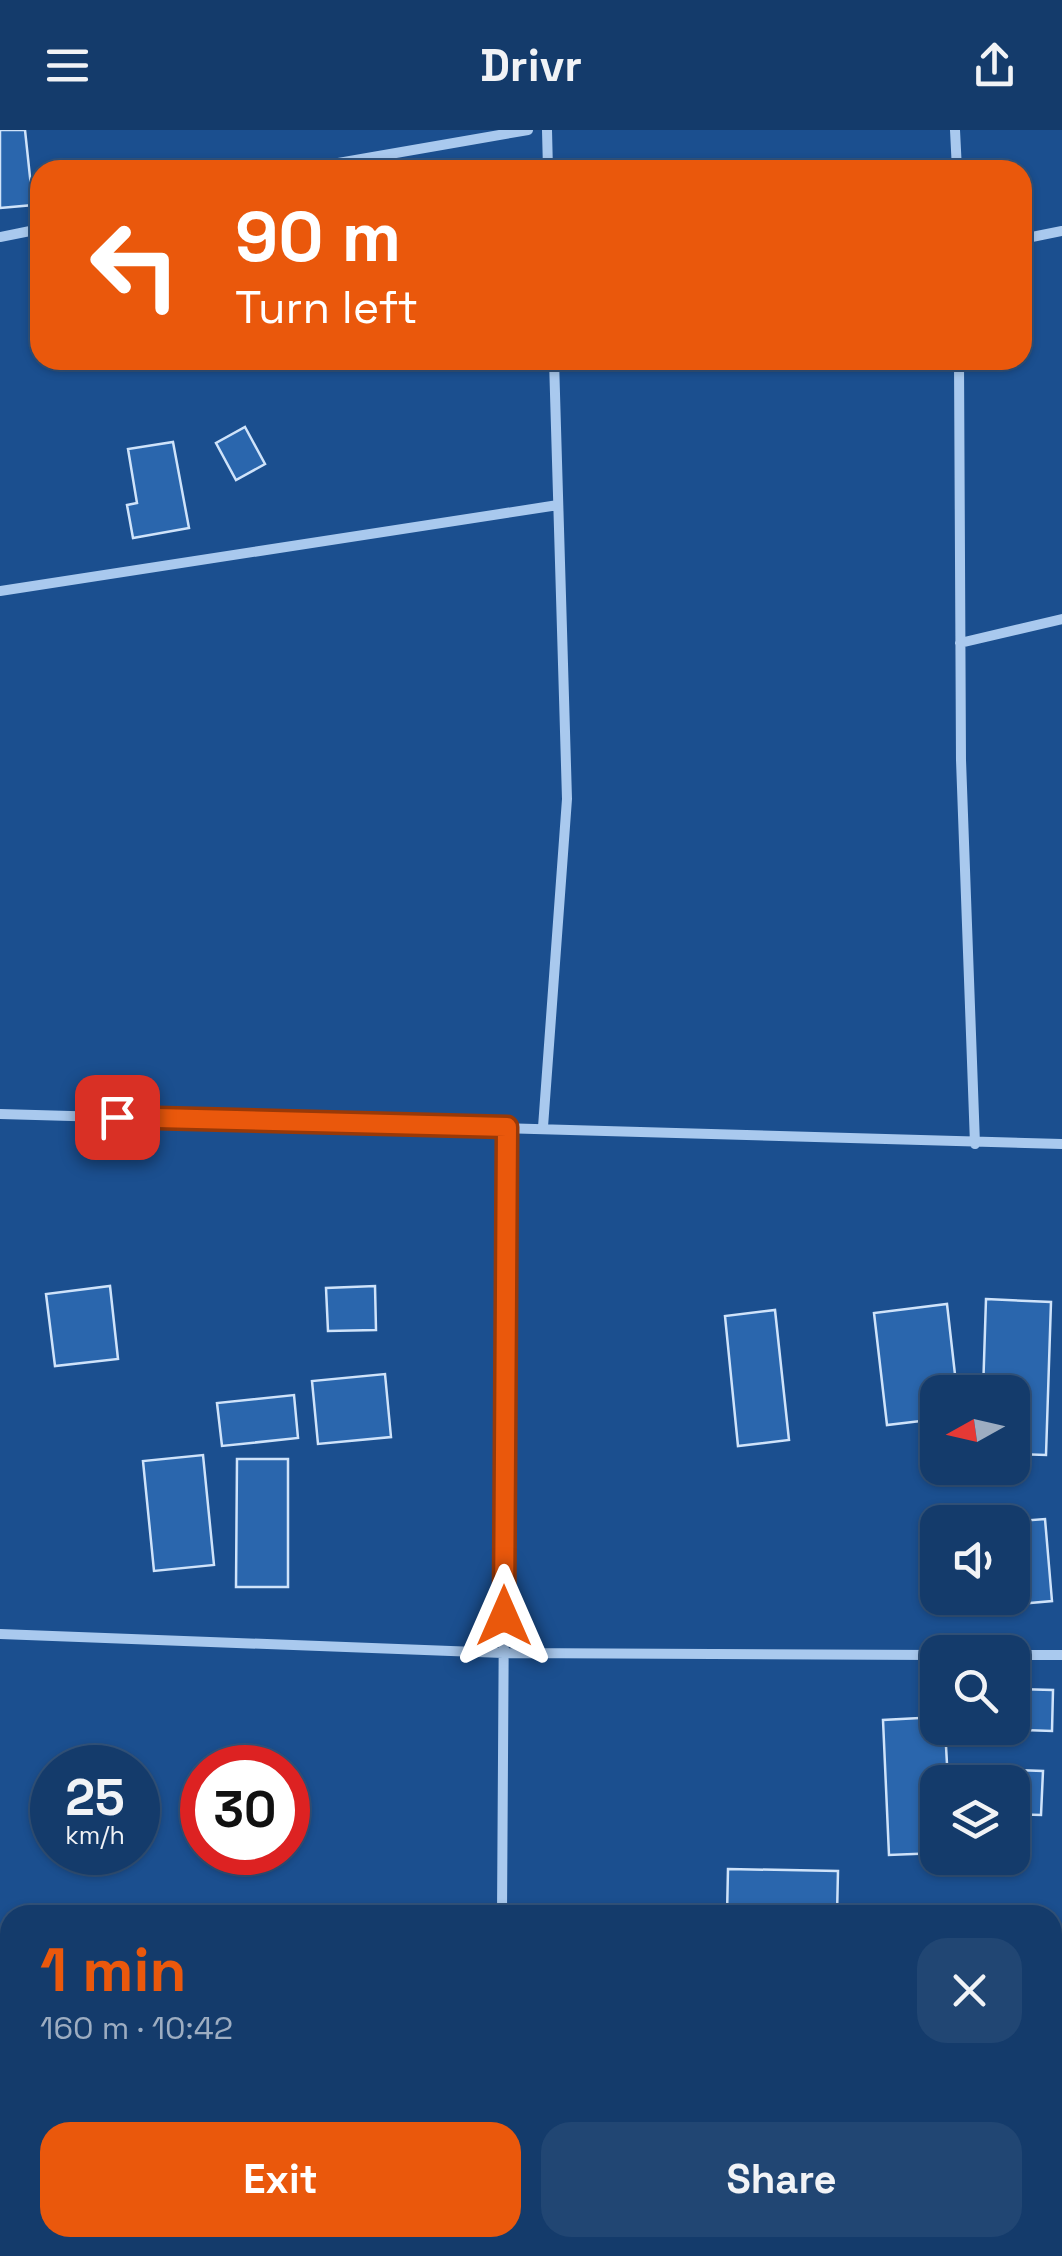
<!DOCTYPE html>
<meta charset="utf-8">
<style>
body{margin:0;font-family:"Space Grotesk",sans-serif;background:#214673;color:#f1f3f6;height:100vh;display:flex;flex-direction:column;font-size:38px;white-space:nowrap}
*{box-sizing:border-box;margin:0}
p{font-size:32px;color:#9dadc1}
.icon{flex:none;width:55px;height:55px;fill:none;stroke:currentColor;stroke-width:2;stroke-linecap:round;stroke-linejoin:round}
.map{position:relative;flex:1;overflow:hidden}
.side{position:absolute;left:0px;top:1775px;width:1062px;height:352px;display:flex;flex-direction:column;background:#143b6b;border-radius:30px 30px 0 0;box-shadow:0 2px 8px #0004,0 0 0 2px #33557e}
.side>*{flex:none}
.banner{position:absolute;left:30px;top:30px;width:1002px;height:210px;border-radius:30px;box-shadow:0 2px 8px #0004,0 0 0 2px #33557e;background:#ea580c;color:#fff;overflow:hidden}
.needle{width:65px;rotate:262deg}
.tools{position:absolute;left:920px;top:1245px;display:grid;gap:20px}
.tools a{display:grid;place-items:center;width:110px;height:110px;border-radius:20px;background:#143b6b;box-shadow:0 2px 8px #0004,0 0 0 2px #33557e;font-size:50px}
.speed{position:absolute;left:30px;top:1615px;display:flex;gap:20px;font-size:50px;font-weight:700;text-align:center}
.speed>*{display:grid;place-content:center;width:130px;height:130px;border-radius:50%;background:#143b6b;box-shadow:0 2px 8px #0004,0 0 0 2px #33557e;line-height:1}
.speed small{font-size:25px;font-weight:400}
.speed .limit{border:15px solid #d22;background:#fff;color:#111}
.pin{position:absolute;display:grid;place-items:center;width:85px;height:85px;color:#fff;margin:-42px;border-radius:20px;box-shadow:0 5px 15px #0006}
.me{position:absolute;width:110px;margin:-55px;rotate:0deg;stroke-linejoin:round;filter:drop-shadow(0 0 8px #0008)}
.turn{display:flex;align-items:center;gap:35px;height:210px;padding:0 40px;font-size:45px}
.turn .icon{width:130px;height:130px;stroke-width:2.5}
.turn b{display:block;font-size:70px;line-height:85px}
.round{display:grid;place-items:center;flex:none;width:105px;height:105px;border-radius:30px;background:#214673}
.summary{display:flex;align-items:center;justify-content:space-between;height:170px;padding:0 40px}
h1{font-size:60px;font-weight:600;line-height:75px;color:#ea580c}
.cta{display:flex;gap:20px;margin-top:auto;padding:20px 40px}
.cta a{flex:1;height:115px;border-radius:30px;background:#ea580c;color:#fff;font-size:40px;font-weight:600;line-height:115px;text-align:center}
.cta a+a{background:#214673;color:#f1f3f6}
header{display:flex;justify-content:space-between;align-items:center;height:130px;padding:0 40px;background:#143b6b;font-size:45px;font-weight:600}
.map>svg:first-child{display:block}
.building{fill:#2a66ad;stroke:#cfe3fa;stroke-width:2.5}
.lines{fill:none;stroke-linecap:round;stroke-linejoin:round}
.street{stroke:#a9c9ee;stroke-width:10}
.route-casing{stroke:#983908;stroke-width:25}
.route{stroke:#ea580c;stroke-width:18}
</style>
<header><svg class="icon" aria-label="menu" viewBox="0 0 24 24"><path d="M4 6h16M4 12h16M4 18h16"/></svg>Drivr<svg class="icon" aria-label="share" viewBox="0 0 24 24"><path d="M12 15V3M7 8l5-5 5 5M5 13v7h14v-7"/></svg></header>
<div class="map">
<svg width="1062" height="2126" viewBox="0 0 1062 2126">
<rect width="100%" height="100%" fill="#1b4f8f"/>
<path class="building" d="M 0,0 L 25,0 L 33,75 L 0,78 Z
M 245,297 L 265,334 L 236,350 L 216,313 Z
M 173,312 L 189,398 L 133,408 L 127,375 L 137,373 L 128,319 Z
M 110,1156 L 118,1229 L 55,1236 L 46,1164 Z
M 375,1156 L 376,1200 L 328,1201 L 326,1158 Z
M 986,1169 L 1051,1172 L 1046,1325 L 1012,1324 L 1012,1262 L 983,1262 Z
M 947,1174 L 957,1262 L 938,1262 L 938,1289 L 887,1295 L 874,1183 Z
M 775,1180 L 789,1310 L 738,1316 L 725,1186 Z
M 385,1244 L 391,1307 L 318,1314 L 312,1251 Z
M 294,1265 L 298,1308 L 222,1316 L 217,1273 Z
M 203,1325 L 214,1435 L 154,1441 L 143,1331 Z
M 237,1329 L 288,1329 L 288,1457 L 236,1457 Z
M 1045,1389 L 1052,1471 L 986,1477 L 985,1468 L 1012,1468 L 1012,1392 L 1006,1392 Z
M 1012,1559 L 1053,1560 L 1052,1601 L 989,1599 L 1012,1598 Z
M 938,1587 L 938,1598 L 945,1598 L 948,1652 L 938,1652 L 938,1723 L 889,1725 L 883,1590 Z
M 985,1639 L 1043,1641 L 1041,1685 L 1012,1684 L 1012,1652 L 984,1652 Z
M 728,1739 L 838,1741 L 837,1785 L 727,1785 Z
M 645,2118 L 713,2118 L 646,2125 Z"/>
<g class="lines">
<path class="street" d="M 547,0 L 548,40
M 955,0 L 957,40
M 298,40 L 528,0
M 0,107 L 40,99
M 1022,109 L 1062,101
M 959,230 L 961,630 L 975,1014
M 0,461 L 558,375
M 960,513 L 1062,489
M 0,984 L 1062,1014
M 543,997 L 567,669 L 554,230
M 0,1504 L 503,1523 L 938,1525
M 1012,1525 L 1062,1525
M 502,1785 L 507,997
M 1052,1934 L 1062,1934
M 504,2118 L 504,2126"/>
</g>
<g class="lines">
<defs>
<path id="route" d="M 117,987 L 507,997 L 504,1486"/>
</defs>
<use href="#route" class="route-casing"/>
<use href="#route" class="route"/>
</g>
</svg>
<div class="tools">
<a><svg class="needle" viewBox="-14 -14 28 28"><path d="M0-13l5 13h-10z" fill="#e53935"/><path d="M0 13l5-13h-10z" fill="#9dadc1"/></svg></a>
<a><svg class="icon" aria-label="sound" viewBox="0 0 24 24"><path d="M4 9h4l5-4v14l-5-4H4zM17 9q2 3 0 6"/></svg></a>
<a><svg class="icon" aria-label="search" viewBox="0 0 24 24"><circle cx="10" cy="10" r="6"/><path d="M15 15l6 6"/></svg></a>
<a><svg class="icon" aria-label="layers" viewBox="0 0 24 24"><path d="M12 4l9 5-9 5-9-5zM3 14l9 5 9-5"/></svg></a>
</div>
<div class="speed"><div>25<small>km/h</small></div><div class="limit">30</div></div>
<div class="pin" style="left:117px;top:987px;background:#d93025"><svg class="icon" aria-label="arrive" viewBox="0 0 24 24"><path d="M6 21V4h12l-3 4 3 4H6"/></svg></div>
<svg class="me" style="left:504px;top:1486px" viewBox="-20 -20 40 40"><path d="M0-17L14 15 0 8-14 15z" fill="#ea580c" stroke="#fff" stroke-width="4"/></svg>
<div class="banner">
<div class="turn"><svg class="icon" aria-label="left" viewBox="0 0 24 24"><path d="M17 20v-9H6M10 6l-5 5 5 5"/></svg><div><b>90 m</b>Turn left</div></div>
</div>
<section class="side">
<div class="summary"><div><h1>1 min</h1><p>160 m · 10:42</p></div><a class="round"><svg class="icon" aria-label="close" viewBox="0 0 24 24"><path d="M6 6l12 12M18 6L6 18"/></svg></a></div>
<div class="cta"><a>Exit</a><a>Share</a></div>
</section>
</div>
